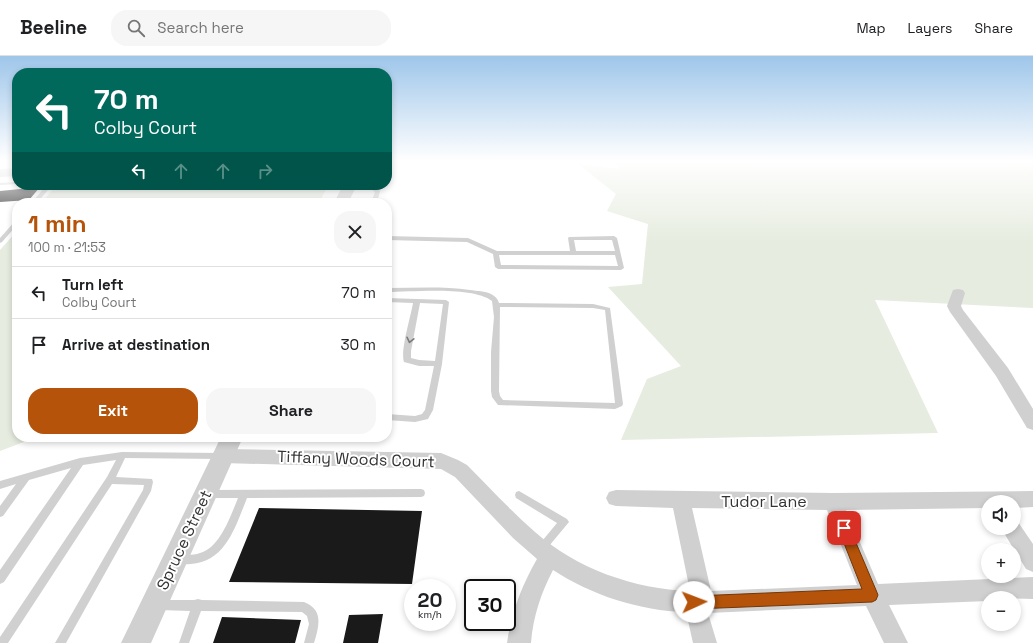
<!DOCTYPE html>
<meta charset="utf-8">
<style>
body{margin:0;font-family:"Space Grotesk",sans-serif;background:#f6f6f6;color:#202124;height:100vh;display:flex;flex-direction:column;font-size:15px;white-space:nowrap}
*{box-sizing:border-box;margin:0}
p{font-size:13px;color:#757577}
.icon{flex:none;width:22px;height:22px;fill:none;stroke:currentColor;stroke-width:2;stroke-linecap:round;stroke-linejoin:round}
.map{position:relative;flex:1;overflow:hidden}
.drawer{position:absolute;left:12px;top:142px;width:380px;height:244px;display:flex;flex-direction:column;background:#fff;border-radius:16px;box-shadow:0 2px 6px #0003}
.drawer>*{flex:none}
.guide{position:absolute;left:12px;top:12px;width:380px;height:122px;border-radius:16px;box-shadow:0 2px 6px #0003;background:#00695c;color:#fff;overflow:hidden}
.controls{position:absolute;left:981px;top:439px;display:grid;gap:8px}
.controls a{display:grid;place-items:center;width:40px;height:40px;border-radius:50%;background:#fff;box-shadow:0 2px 6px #0003;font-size:20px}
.speed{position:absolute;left:404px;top:523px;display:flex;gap:8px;font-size:20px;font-weight:700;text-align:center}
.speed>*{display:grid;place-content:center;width:52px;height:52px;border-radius:50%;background:#fff;box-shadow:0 2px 6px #0003;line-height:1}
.speed small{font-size:10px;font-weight:400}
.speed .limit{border:2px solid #111;border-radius:6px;background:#fff;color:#111}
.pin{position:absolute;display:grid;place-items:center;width:34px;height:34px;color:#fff;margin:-17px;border-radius:8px;box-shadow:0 2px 6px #0006}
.me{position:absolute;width:44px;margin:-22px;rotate:88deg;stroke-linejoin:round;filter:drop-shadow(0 0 3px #0008)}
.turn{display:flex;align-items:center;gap:14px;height:84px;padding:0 16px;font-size:18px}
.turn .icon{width:52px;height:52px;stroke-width:2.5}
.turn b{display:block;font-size:28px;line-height:34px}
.lanes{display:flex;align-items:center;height:38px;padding:0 16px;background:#0003;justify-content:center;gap:20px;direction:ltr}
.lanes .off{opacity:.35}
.round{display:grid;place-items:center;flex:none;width:42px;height:42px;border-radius:16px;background:#f6f6f6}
.head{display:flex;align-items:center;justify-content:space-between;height:68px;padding:0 16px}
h1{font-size:24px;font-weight:700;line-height:30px;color:#b45309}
.cta{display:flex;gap:8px;margin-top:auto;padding:8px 16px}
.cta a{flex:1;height:46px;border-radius:16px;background:#b45309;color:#fff;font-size:16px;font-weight:700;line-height:46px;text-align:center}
.cta a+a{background:#f6f6f6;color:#202124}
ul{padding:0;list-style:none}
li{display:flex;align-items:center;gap:12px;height:52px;padding:0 16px;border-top:1px solid #e0e0e0}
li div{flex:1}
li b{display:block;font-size:15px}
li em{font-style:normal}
header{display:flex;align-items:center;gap:24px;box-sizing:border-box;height:56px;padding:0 20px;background:#fff;border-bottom:1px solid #e0e0e0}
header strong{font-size:19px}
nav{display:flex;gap:22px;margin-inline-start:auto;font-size:14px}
.search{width:280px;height:36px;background:#f6f6f6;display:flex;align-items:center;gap:10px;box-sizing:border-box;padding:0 14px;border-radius:16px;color:#757577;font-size:15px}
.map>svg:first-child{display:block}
.green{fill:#e6ecdf}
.building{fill:#1a1a1a}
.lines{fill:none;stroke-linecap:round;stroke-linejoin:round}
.service{fill:#d0d0d0;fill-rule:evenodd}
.minor{fill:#d0d0d0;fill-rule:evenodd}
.tertiary{fill:#d0d0d0;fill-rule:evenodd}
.oneway{stroke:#7a7a7a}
.route{fill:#b45309;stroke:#753606}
.labels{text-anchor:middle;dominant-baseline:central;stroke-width:4;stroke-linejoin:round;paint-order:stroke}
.near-street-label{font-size:16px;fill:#333;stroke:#fff}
</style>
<header>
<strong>Beeline</strong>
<div class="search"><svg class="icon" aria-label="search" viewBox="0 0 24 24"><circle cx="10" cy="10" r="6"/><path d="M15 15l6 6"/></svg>Search here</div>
<nav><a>Map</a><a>Layers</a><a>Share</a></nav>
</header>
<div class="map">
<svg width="1033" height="587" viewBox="0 0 1033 587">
<rect width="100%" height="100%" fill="#fff"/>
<path class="green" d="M 613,104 L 1033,104 L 1033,252 L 875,244 L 938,377 L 621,384 L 647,323 L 681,310 L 608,231 L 642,228 L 648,168 L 607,155 L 616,138 L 578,108 L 620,113 Z
M 57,129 L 299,129 L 327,131 L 319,147 L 41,147 Z
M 17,175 L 17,381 L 37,381 L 0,395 L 0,194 Z"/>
<path class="building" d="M 40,131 L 29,144 L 0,146 L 0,135 Z
M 259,452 L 422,455 L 412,528 L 229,526 Z
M 383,558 L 378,587 L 343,587 L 349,559 Z
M 222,561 L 301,564 L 295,587 L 213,587 Z"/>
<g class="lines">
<path class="service" d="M 17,126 L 17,128 L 0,129 L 0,127 Z
M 47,129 L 52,129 L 37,147 L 31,147 Z
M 366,129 L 371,129 L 380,135 L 377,147 L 371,147 L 375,136 Z
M 17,164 L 17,169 L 2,186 L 0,187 L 0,182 L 15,165 Z
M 387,180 L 468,182 L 497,195 L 570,195 L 568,182 L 569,181 L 614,180 L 617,182 L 624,212 L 621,214 L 498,213 L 495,211 L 493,198 L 467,186 L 387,184 ZM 574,184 L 612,184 L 615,195 L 576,195 ZM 499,199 L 615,199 L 618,210 L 501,209 Z
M 387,232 C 415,232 443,230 470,234 C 477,235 485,235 491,238 C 495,240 498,243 499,247 L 593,248 L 610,252 L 623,348 L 622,350 L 615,353 L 498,349 L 492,341 L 491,335 L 491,296 L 494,261 L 492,245 C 472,230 413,236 387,236 ZM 500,251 L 593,252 L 605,254 L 615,347 L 503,344 L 500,340 L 499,335 Z
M 387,242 L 446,244 L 449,246 L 442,308 L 433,354 L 428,363 L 415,366 L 387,364 L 387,358 L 415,360 L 422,358 L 425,354 L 434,310 L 419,310 L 404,306 C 400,295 411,260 413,247 L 387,246 ZM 420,247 L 443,248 L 435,305 L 419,304 L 411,302 L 411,295 Z
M 122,396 L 221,397 L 224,398 L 225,400 L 224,402 L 221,403 L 125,402 L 116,421 L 152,423 L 153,426 L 151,435 L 66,587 L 55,587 L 143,434 L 144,429 L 112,428 L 8,587 L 0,587 L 0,581 L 107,421 L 116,404 L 83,409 L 4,526 L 0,528 L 0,514 L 71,412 L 29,424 L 3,460 L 0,461 L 0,450 L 16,428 L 0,433 L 0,425 L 80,402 Z
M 421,433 L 424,434 L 425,437 L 424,440 L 421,441 L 247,442 C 236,469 226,506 191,508 C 186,508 180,509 176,507 L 174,504 L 176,501 C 183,498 192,500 200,497 C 220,492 231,459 238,442 L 209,442 L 206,441 L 205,438 L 206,435 L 209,434 Z
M 519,435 L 567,463 L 569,466 L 544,496 L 541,498 L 538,496 L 536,493 L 538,490 L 557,467 L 516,442 L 515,439 L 516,436 Z
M 198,543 L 202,544 L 304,546 C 324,554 319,570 314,587 L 304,587 L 309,568 L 307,560 L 302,556 L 201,555 L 189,587 L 179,587 L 190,555 L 159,554 L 155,553 L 154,549 L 155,545 L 159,544 L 194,544 Z"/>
<path class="minor" d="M 958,233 L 963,234 L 965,237 L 961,250 L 963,254 L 1008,312 L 1033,353 L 1033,374 L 1027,372 L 996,320 L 950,256 L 947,250 L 953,234 Z
M 223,393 L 441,397 L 458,404 L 467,409 C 490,432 511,455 535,476 C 577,513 634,533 690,535 L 673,452 L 616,450 L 609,448 L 606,442 L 609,436 L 616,434 L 833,437 L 1033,435 L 1033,451 L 1014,452 L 1014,446 L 988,446 L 988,452 L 846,454 L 878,528 L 1033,521 L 1033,543 L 988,542 L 988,545 L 889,549 L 908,587 L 884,587 L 866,550 L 708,557 L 717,587 L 693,587 L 686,556 C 640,555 591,539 553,514 C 541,537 533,561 531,587 L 507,587 C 511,557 522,529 537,503 L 513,482 L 455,421 L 441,413 L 223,407 L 217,405 L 214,400 L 217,395 ZM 692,452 L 827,454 L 857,529 L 711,535 Z
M 1014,464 L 1018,466 L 1033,488 L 1033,516 L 1026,513 L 1001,472 L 1014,472 Z"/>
<path class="tertiary" d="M 17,112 L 17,120 L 0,121 L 0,113 Z
M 343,129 L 357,129 L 348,147 L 334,147 Z
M 221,381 L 243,381 L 151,587 L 121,587 Z"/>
</g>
<defs><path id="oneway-chevron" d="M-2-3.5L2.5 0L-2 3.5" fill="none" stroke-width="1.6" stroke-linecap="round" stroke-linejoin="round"/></defs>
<use class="oneway" href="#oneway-chevron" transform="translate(410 284) rotate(103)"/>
<linearGradient id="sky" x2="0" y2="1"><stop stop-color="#9ec6ea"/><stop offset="0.56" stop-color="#fff"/><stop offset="1" stop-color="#fff" stop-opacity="0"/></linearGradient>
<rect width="1033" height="187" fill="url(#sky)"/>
<path class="route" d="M 844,467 L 848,468 L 876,534 L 878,539 L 876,544 L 872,546 L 694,553 L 690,551 L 688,546 L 690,541 L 694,540 L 862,533 L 838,472 L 840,468 Z"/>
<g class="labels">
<g class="near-street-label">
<text transform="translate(356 403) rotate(2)">Tiffany Woods Court</text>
<text x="764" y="445">Tudor Lane</text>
<text transform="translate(184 484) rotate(-65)">Spruce Street</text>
</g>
</g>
</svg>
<div class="controls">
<a><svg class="icon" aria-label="sound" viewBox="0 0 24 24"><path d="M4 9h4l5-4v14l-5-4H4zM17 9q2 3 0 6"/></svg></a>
<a>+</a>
<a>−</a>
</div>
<div class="speed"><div>20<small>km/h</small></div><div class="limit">30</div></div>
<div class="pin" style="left:844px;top:472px;background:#d93025"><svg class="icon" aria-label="arrive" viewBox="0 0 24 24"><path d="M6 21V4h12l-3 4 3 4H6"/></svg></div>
<svg class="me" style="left:694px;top:546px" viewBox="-20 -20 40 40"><circle r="19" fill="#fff"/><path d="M0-13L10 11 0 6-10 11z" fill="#b45309"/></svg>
<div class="guide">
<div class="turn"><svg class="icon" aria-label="left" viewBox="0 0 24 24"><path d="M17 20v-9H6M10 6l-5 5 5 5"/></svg><div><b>70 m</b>Colby Court</div></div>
<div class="lanes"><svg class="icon" aria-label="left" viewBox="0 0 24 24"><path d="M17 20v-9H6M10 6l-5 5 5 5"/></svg><svg class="icon off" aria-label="ahead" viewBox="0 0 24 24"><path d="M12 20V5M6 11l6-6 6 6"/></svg><svg class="icon off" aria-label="ahead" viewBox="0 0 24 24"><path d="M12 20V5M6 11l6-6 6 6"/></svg><svg class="icon off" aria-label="right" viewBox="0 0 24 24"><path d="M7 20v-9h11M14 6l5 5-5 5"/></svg></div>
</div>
<section class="drawer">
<div class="head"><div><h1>1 min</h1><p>100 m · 21:53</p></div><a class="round"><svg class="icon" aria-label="close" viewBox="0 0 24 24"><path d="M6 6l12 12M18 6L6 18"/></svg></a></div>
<ul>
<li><svg class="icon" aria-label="left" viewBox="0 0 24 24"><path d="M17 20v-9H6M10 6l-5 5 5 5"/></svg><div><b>Turn left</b><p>Colby Court</p></div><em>70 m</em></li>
<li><svg class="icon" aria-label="arrive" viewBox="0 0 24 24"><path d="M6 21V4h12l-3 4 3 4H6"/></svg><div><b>Arrive at destination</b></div><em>30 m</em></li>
</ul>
<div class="cta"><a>Exit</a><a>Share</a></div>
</section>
</div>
